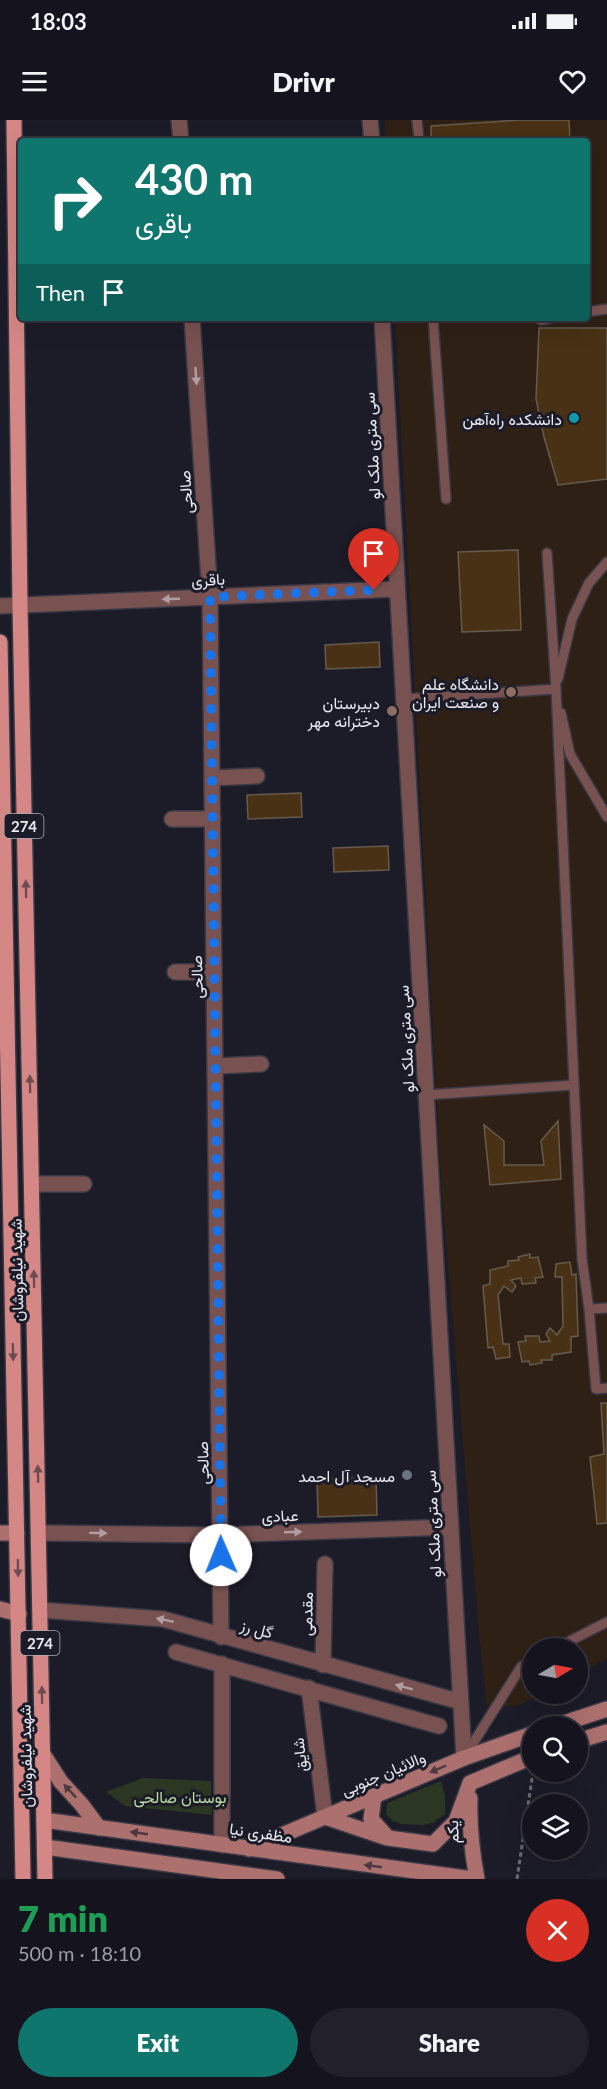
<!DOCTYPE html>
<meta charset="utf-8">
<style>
body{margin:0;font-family:Lato,Vazirmatn,sans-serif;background:#22212b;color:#f1f3f6;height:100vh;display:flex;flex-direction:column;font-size:22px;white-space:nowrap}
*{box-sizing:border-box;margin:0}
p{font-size:20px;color:#9d9ea4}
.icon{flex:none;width:33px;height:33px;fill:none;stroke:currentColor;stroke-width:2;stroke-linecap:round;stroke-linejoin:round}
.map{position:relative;height:1759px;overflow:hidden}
.details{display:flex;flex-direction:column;background:#15141e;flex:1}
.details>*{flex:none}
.banner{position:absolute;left:18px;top:18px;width:572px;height:183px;border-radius:6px;box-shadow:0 6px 24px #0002,0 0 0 2px #34333c;background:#0f766e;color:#fff;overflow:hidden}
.needle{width:39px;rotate:80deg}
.buttons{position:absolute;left:522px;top:1518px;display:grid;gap:12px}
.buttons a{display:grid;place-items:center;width:66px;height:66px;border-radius:50%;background:#15141e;box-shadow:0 6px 24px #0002,0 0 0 2px #34333c;font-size:30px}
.pin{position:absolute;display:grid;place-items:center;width:51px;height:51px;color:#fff;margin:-62px -26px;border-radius:50% 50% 50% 0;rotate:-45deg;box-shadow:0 0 6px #0007}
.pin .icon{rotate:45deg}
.me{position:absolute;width:66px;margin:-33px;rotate:359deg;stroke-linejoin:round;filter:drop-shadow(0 0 4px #0008)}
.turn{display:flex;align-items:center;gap:21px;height:126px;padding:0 18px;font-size:27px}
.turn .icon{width:78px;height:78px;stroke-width:2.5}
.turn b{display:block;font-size:42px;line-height:51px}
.then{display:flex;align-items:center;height:57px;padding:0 18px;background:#0003;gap:12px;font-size:22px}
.round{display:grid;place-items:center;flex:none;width:63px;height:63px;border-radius:32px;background:#22212b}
.head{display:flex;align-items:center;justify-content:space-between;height:102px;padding:0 18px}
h1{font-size:36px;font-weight:800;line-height:45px;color:#1e9e55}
.cta{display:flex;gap:12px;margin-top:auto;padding:12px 18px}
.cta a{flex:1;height:69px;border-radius:36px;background:#0f766e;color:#fff;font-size:24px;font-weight:800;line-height:69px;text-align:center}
.cta a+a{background:#22212b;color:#f1f3f6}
.status{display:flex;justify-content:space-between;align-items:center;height:42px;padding:0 30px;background:#15141e;direction:ltr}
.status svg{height:16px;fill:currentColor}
header{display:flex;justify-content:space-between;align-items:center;height:78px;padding:0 18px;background:#15141e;font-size:27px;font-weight:800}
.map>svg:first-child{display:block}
.education{fill:#2f2015}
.green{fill:#2b3723}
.building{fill:#483114;stroke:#665b4e;stroke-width:1.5}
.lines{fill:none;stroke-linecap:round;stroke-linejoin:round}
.service-casing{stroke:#393844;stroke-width:12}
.minor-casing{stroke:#393844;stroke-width:18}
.secondary-casing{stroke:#393844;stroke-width:18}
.primary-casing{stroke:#393844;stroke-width:18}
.path{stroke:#696974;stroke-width:3;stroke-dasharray:4.5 3;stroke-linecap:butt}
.service{stroke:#785251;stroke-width:9}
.minor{stroke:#785251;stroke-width:15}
.secondary{stroke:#ac706e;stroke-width:15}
.primary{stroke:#d58785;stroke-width:15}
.oneway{fill:#b19ea2}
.oneway2{fill:#6f4c52}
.oneway3{fill:#4e3940}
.route{stroke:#1a73e8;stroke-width:10;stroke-dasharray:0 18}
.culture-dot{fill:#0f9aa8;stroke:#1c1b28;stroke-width:2}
.education-dot{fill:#8d6e63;stroke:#1c1b28;stroke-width:2}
.worship-dot{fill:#6b7280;stroke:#1c1b28;stroke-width:2}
.labels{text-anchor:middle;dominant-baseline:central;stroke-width:6;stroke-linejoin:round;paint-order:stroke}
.shield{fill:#1c1b28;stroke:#acacb6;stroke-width:1.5}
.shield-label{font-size:15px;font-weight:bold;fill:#eaeaf3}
.poi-label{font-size:16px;fill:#eaeaf3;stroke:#1c1b28;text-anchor:end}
.street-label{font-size:16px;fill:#eaeaf3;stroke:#1c1b28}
.park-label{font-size:16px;fill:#bbdda4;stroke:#1c1b28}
</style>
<div class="status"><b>18:03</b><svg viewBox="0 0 49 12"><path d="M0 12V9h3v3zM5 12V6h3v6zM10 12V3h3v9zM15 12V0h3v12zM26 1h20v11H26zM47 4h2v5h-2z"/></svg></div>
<header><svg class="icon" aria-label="menu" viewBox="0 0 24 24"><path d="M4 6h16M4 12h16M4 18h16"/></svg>Drivr<svg class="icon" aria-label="heart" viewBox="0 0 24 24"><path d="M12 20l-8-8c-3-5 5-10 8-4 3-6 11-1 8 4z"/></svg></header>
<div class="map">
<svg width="607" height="1759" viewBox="0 0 607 1759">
<rect width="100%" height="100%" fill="#1c1b28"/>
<path class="education" d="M 385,0 L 607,0 L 607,1539 L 578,1554 L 578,1528 L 532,1528 L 532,1574 L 541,1574 L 517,1586 L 487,1587 L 480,1522 L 441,1065 L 395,198 L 586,198 L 586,21 L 386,21 Z"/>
<path class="green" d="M 143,1658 L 211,1661 L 212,1695 L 125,1686 L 106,1672 Z
M 441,1661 L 445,1676 L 445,1694 L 433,1703 L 423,1705 L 401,1704 L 393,1701 L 386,1694 L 387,1683 Z"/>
<path class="building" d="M 520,0 L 569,0 L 570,21 L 431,21 L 431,6 Z
M 539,208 L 607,208 L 607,359 L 558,365 L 544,317 L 536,279 Z
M 518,430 L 521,510 L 462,512 L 458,432 Z
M 379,522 L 380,547 L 326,549 L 325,525 Z
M 301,673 L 302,697 L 248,699 L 247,675 Z
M 388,726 L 389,750 L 334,752 L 333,728 Z
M 558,1001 L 561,1059 L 490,1065 L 484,1005 L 504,1021 L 504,1045 L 544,1045 L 541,1021 Z
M 530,1134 L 530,1138 L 538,1137 L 543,1157 L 535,1158 L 536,1163 L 522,1164 L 521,1158 L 511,1160 L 516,1166 L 512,1172 L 504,1166 L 498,1175 L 503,1224 L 509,1224 L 510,1237 L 496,1239 L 493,1227 L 488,1228 L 483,1166 L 490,1164 L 490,1150 L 508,1146 L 508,1141 L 519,1140 L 518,1137 Z
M 570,1142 L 572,1155 L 576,1154 L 578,1216 L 571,1217 L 571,1232 L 552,1235 L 552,1240 L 541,1240 L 542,1243 L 530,1245 L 529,1241 L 522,1242 L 518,1222 L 526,1221 L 525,1216 L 539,1216 L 540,1222 L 550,1221 L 546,1214 L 550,1208 L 557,1215 L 563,1206 L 562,1157 L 555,1157 L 556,1144 Z
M 601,1283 L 607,1283 L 607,1403 L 597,1404 L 590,1337 L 604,1334 Z
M 376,1357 L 377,1395 L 318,1397 L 317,1359 Z"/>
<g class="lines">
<defs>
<path id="service" d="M 417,0 L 419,21
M 586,192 L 607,189
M 433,198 L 446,379
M 541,200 L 551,198
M 547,433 L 556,569 L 582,1139 L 589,1189 L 596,1269 L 607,1268
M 558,559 L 572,499 L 589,463 L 607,442
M 403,579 L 556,569
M 561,593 L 570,634 L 607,697
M 426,975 L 573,965
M 589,1189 L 607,1188
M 556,1528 L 607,1502
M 465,1636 L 521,1547 L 532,1541"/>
<path id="minor" d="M 179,0 L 181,21
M 370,0 L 372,21
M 192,198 L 210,477 L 221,1517
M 382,198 L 464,1638
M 0,486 L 397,469
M 212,658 L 257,656
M 172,699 L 213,699
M 175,852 L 214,852
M 216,946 L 261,944
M 32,1064 L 84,1064
M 39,1413 L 221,1415 L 451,1407
M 40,1490 L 163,1499 L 461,1582
M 176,1532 L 439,1606
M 222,1544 L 222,1725
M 323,1545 L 325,1444
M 309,1568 L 325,1697"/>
<path id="secondary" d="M 0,1413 L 17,1413
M 0,1489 L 19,1494
M 555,1606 L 607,1589
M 578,1621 L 607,1612
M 43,1634 L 61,1662 L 82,1685 L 99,1708
M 470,1663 L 532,1637
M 374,1676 L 371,1699 L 388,1718 L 433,1724 L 456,1701 L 470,1663
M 470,1678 C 469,1706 472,1732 477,1759
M 325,1697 L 387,1718
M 44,1700 L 473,1759
M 45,1727 L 277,1759
M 249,1729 L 464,1638 L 532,1614"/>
<path id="primary" d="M 14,0 L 20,485 L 45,1759
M 0,522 L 23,1759"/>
</defs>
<use href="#service" class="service-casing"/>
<use href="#minor" class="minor-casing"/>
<use href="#secondary" class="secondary-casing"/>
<use href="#primary" class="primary-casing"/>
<path class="path" d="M 517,1759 L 533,1652"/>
<use href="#service" class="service"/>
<use href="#minor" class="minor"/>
<use href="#secondary" class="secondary"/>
<use href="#primary" class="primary"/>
</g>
<defs><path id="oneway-solid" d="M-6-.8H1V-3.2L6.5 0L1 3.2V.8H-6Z" transform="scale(1.5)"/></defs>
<g class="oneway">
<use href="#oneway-solid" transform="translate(196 256) rotate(86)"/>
<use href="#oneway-solid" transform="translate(171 479) rotate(178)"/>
<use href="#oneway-solid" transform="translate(293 1412) rotate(-2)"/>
<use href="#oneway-solid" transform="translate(98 1413) rotate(1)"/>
<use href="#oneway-solid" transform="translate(165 1500) rotate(-168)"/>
<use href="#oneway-solid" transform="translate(404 1567) rotate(-165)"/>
</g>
<g class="oneway2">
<use href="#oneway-solid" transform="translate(26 769) rotate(-91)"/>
<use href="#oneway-solid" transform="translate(30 964) rotate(-91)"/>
<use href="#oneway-solid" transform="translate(34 1159) rotate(-91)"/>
<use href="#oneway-solid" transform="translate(13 1232) rotate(89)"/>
<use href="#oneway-solid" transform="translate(38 1354) rotate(-91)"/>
<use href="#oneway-solid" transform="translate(18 1448) rotate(89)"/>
<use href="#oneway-solid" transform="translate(42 1575) rotate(-91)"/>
</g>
<g class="oneway3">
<use href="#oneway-solid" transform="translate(438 1649) rotate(157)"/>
<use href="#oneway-solid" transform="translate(70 1671) rotate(-133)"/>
<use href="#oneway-solid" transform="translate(139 1713) rotate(-172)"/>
<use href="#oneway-solid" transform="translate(373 1746) rotate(-172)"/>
</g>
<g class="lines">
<path class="route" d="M 221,1435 L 210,477 L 374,470"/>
</g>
<circle class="culture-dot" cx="574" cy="298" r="6"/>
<g class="education-dot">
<circle cx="511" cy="572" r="6"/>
<circle cx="392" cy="591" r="6"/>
</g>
<circle class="worship-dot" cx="407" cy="1355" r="6"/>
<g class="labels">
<g class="shield">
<rect x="4.5" y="694" width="39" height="24" rx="4.5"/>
<rect x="20.5" y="1511" width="39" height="24" rx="4.5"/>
</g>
<g class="shield-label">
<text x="24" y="706">274</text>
<text x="40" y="1523">274</text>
</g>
<g class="poi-label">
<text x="562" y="298">دانشکده راه‌آهن</text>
<text x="499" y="563">دانشگاه علم<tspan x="499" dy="18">و صنعت ایران</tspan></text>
<text x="380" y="582">دبیرستان<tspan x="380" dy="18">دخترانه مهر</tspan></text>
<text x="395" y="1355">مسجد آل احمد</text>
</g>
<g class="street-label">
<text transform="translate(371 326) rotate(-93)">سی متری ملک لو</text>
<text transform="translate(185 372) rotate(-94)">صالحی</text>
<text transform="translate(208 459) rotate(-3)">باقری</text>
<text transform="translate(196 857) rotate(-91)">صالحی</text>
<text transform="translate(405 919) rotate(-93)">سی متری ملک لو</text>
<text transform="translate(16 1150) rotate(-91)">شهید نیلفروشان</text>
<text transform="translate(202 1343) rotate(-91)">صالحی</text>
<text transform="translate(280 1395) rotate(-2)">عبادی</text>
<text transform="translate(432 1404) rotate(-93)">سی متری ملک لو</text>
<text transform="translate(306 1494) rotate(-89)">مقدمی</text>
<text transform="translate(257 1508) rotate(15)">گل رز</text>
<text transform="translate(299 1635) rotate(-97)">شایق</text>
<text transform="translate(25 1636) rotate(-91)">شهید نیلفروشان</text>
<text transform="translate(383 1653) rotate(-23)">والائیان جنوبی</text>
<text transform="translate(261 1712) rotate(8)">مظفری نیا</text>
<text transform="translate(452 1712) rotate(-93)">یکم</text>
</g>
<g class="park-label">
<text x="180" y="1676">بوستان صالحی</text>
</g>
</g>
</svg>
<div class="buttons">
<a><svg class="needle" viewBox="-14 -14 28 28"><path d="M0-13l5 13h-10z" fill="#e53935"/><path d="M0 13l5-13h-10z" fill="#9d9ea4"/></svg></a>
<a><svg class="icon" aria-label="search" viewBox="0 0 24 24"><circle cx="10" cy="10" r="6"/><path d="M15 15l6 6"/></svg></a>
<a><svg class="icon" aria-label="layers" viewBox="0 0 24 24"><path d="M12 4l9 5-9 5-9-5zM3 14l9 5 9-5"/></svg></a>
</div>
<div class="pin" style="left:374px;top:470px;background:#d93025"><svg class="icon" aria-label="arrive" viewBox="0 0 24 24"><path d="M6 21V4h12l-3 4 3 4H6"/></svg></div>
<svg class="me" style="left:221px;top:1435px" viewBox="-20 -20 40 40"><circle r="19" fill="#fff"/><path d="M0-13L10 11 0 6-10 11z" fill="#1a73e8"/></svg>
<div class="banner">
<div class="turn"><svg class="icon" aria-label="right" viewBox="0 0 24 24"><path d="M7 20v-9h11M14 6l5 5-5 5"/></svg><div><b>430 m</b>باقری</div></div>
<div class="then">Then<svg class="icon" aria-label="arrive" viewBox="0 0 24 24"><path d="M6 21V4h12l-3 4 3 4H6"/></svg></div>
</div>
</div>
<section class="details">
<div class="head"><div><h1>7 min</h1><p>500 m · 18:10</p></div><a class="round" style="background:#d93025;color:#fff"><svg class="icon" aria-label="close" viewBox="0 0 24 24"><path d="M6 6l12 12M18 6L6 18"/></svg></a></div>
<div class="cta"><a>Exit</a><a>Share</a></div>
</section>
